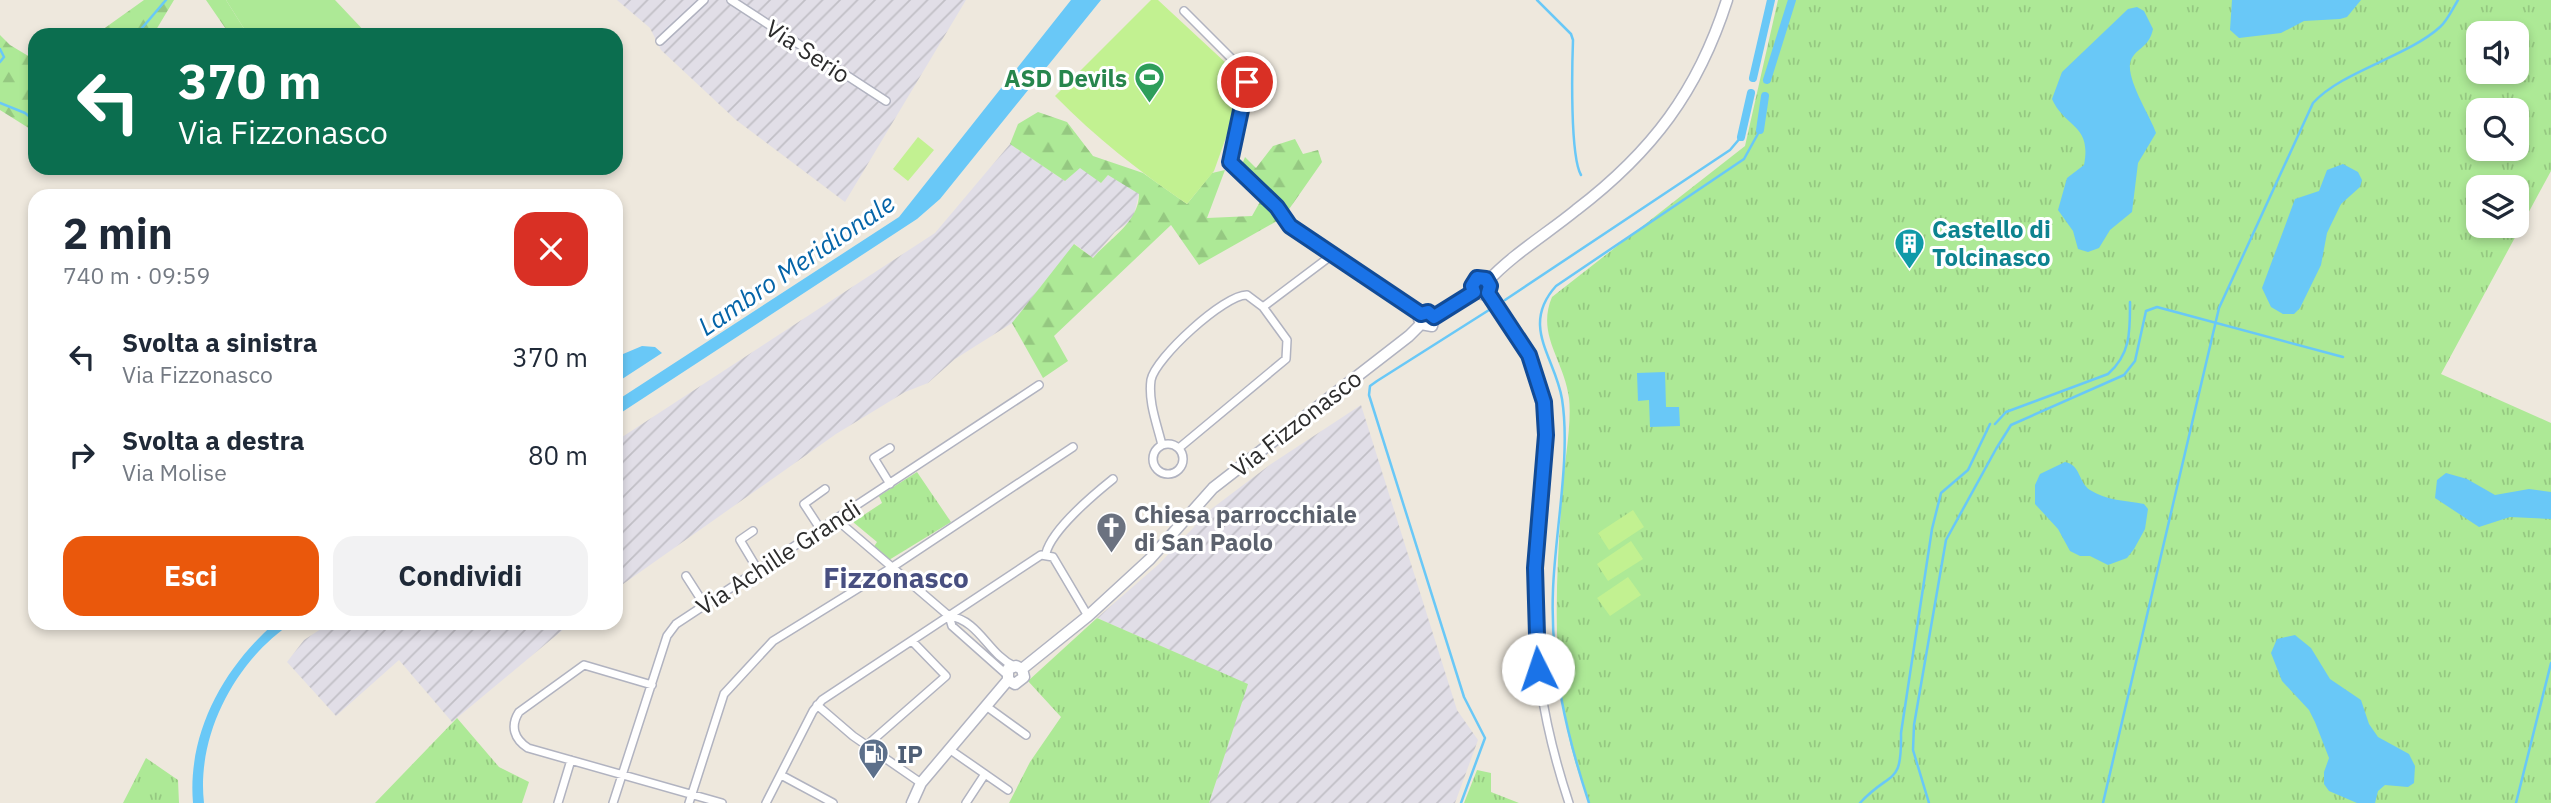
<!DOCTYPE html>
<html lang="it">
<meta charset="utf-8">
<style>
body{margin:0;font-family:"IBM Plex Sans",sans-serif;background:#f2f2f3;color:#1f2937;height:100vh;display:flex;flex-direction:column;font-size:26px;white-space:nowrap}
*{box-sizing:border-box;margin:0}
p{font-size:23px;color:#747a83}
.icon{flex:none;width:38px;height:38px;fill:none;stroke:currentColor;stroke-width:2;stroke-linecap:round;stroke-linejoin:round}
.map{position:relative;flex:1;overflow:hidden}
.drawer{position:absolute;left:28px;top:189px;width:595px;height:441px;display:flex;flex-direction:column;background:#fff;border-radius:21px;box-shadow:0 4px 10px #0003}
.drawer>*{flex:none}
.guide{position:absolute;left:28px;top:28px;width:595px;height:147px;border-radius:21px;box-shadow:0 4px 10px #0003;background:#0b6e4f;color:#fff;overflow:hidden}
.fabs{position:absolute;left:2466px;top:21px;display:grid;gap:14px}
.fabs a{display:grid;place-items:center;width:63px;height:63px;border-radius:14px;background:#fff;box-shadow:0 4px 10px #0003;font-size:35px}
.pin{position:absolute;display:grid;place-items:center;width:60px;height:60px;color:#fff;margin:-30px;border:4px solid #fff;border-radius:50%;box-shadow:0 2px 7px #0007}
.me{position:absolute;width:77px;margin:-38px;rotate:356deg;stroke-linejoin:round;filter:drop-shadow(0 0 5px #0008)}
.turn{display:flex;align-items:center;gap:24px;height:147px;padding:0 35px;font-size:32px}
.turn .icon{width:91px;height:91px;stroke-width:2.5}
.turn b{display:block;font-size:49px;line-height:60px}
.round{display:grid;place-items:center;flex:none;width:74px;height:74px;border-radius:21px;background:#f2f2f3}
.summary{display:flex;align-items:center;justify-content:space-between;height:119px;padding:0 35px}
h1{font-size:42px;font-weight:700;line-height:52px}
.cta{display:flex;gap:14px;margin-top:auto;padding:14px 35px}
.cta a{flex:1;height:80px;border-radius:21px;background:#ea580c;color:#fff;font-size:28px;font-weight:700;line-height:80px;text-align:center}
.cta a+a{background:#f2f2f3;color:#1f2937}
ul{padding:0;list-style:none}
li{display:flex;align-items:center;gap:21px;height:98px;padding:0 35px}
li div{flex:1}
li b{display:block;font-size:26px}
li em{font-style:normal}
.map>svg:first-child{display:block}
.industrial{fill:url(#industrial-furrows)}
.grass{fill:url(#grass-tufts);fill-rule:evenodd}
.forest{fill:url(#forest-firs)}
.garden{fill:#ade996}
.pitch{fill:#c2f191}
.water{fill:#69c8f7}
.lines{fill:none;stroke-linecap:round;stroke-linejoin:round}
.stream{stroke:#69c8f7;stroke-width:2.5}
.canal{stroke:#69c8f7;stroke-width:8}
.minor-casing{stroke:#b1b3c0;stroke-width:10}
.secondary-casing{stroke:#b1b3c0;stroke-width:13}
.minor{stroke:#fff;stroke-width:7}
.secondary{stroke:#fff;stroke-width:10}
.route-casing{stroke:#114b97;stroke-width:18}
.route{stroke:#1a73e8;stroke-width:12}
.labels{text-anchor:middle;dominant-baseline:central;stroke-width:6;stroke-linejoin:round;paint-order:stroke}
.street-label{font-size:24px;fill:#2c2c2c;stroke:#fff}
.leisure-label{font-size:24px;font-weight:bold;fill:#27864d;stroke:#fff;text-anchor:end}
.culture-label{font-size:24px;font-weight:bold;fill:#0d838f;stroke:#fff;text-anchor:start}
.worship-label{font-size:24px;font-weight:bold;fill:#5b616d;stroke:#fff;text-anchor:start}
.service-label{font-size:24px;font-weight:bold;fill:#4e5e75;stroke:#fff;text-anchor:start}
.water-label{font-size:26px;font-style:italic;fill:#0464a8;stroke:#fff}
.quarter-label{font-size:28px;font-weight:bold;fill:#484f80;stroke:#fff}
</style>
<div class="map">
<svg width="2551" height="803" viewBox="0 0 2551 803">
<defs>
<pattern id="industrial-furrows" width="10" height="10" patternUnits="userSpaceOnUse" patternTransform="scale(1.75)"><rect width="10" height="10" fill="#e1dee7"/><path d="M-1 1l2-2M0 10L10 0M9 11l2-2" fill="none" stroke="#c1bfc6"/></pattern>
<pattern id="grass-tufts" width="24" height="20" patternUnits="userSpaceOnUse" patternTransform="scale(1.75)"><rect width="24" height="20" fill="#ade996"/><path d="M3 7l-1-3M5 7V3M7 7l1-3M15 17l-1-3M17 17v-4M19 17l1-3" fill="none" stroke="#95c881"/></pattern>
<pattern id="forest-firs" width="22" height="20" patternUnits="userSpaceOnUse" patternTransform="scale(1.75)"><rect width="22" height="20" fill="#ade996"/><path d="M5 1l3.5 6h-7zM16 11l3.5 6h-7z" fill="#95c881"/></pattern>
</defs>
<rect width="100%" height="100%" fill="#eee8dd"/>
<path class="industrial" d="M 617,0 L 966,0 L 845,202 L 736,120 L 661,50 L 650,28 Z
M 1010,144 L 1065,181 L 1080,167 L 1101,183 L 1108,175 L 1139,193 L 1133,219 L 1115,232 L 1093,258 L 1075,244 L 1012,323 L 955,359 L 928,383 L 905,392 L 836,434 L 616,589 L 616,441 L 935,233 Z
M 1361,405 L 1457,710 L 1478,740 L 1455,803 L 1209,803 L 1247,684 L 1097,618 L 1159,564 L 1210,510 L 1271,464 Z
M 330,623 L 571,623 L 452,722 L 399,660 L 336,716 L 287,662 L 304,640 Z"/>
<path class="grass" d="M 1778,0 L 2551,0 L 2551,171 L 2441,374 L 2551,423 L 2551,803 L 1590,803 C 1548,706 1555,596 1562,493 C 1564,464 1572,425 1569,398 C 1564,359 1536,335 1552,297 L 1745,146 ZM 2478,33 L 2516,33 L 2516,72 L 2478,72 ZM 2478,110 L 2516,110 L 2516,149 L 2478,149 ZM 2478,187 L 2516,187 L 2516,226 L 2478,226 Z
M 917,472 L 951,522 L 889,560 L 873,548 L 877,542 L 853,522 L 882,503 L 879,496 Z
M 1097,618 L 1248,684 L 1209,803 L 1009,803 L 1030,762 L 1061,717 L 1028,681 Z
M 457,718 L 499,767 L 529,782 L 522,803 L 375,803 Z
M 146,758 L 178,780 L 179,803 L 123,803 Z
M 1477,770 L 1491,773 L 1491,792 L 1519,803 L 1464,803 Z"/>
<path class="forest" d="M 144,0 L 174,0 L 153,35 L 95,35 Z
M 206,0 L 226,0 L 248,35 L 230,35 Z
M 0,35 L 10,45 L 35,60 L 35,132 L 0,110 Z
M 1038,112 L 1067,122 L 1093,156 L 1143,173 L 1187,204 L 1212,173 L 1225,170 L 1207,218 L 1252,216 L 1261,200 L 1277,221 L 1199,265 L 1171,225 L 1054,336 L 1068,361 L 1043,378 L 1012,323 L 1074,244 L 1093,258 C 1111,237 1139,222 1139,194 L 1108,175 L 1101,183 L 1080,168 L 1065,181 L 1010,144 L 1018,124 Z
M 1295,139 L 1303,154 L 1318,150 L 1322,162 L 1285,215 L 1241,167 L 1245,157 L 1256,168 L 1273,146 Z"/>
<path class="garden" d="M 226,0 L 335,0 L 368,35 L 248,35 Z"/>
<path class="pitch" d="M 1151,0 L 1158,0 L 1241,77 L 1234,115 L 1214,171 L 1187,204 C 1140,172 1095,137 1055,96 Z
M 918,137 L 934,150 L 908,181 L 893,169 Z
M 1633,510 L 1644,527 L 1609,550 L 1598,533 Z
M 1631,541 L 1643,559 L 1608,581 L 1597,564 Z
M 1628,577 L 1641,595 L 1610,616 L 1597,598 Z"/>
<path class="water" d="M 1071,0 L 1101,0 L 940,199 L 917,219 L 616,416 L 616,401 L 899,217 Z
M 2232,0 L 2361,0 L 2347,17 L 2340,19 L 2304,21 L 2281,33 L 2239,38 L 2230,30 Z
M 2137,7 L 2144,11 L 2153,29 C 2149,48 2137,47 2131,60 C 2124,77 2151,117 2156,133 L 2138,163 L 2132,212 L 2110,230 L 2099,248 L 2088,252 L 2078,249 L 2073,231 L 2058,210 L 2067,178 L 2084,165 C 2092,124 2065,128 2052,99 L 2062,72 L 2128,9 Z
M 2343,164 L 2358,172 L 2362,180 L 2360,187 L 2341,204 L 2327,233 L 2321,265 L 2300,308 L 2294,314 L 2283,314 L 2271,307 L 2262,288 L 2295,199 L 2319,191 L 2327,170 Z
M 642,346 L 655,347 L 662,353 L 616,383 L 616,357 Z
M 1665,372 L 1666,407 L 1679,407 L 1680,426 L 1650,427 L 1649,400 L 1638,401 L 1637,373 Z
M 2065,462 C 2081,465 2078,482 2090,490 C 2107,501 2125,500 2144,504 L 2148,509 L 2145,529 L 2134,549 L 2127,558 L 2108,565 L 2090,556 L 2080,556 L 2070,551 L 2058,529 L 2035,504 L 2035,485 L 2040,474 Z
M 2446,473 L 2467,479 L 2495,495 L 2529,489 L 2551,492 L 2551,519 L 2510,517 L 2479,527 L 2435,498 L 2437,480 Z
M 275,623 L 292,623 C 236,660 196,735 204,803 L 193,803 C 187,733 224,667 275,623 Z
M 2295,635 L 2311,648 L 2330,679 L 2361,700 L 2369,724 L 2378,737 L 2409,754 L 2415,766 L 2414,783 L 2408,787 L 2385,785 L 2378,791 L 2375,803 L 2357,803 L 2329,791 L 2324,784 L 2324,772 L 2329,758 L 2315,722 L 2309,710 L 2282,681 L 2271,653 L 2277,639 Z"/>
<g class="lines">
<path class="stream" d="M 1537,0 L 1571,34 L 1573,40 C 1572,67 1570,156 1581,175
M 136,35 L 166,0
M 0,49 L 4,57 L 0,62
M 0,103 L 25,113 L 35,121
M 1505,300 L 1730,150 L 1741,137
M 1995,424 L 2006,412 L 2108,374 C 2131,354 2130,331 2130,302
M 1461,803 L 1485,738 L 1464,697 L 1369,395 L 1370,386 L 1377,381 L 1489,310
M 1589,803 C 1566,733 1550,664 1553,590 C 1555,532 1571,456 1562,399 C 1555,357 1520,326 1556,286 L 1744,159 L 1760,130
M 1860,803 C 1891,769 1902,788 1901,733 L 1932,529 L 1941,493 L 1968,470 L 1990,424
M 1929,803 L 1913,750 L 1914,725 L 1946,540 L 1996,449 L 2011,425 L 2124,375 L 2135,361 L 2146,311 L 2157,307 L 2343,357
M 2103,803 L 2219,308 L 2313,103 C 2342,71 2407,57 2440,27 C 2447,21 2453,8 2458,0
M 2516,803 L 2551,663"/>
<path class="canal" d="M 1753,78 L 1771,0
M 1767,80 L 1792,0
M 1760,130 L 1765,96
M 1741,137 L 1751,93"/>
<defs>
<path id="minor" d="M 731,0 L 886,101
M 1184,11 L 1248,75 L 1231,156 L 1232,167 L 1277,207 L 1296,231 L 1421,315
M 660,41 L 704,0
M 1488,293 C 1506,317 1525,342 1536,370 C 1560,435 1533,537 1534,609 C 1535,676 1548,740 1569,803
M 1263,307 L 1332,255
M1153 459a15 15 0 1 1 30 0a15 15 0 1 1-30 0Z
M 1162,445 C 1157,424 1148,402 1151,380 C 1155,358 1225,294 1247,295 L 1263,307 L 1287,340 L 1286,359 L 1179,448
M 890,484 L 874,458 L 890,448
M 837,520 L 949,616
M 821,530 L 804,504 L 825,489
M 753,531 L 740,540 L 758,570
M 1046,553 C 1052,530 1093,495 1113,479
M 686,576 L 704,604
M 1006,674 L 952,626 L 949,616 C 979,620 988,654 1014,666
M 652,685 L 584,665 L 519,712 C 510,726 514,739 528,748 L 722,803
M 817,705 L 853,736 L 921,783
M 986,706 L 1026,735
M 866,746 L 946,676 L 912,641
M 949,749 L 1008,790
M 781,775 L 833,803
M 558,803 L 571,760
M 613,803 L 667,636 L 676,624 L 1039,385
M 689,803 L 724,694 L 773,641 L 891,568 L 1073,447
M 766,803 L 813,711 L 822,700 L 1041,555 L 1053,557 L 1088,616
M 966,803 L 985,774"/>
<path id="secondary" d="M 1488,281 C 1513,254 1548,233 1576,210 C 1652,152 1698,91 1727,0
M 1473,292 L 1486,295 L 1490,289 L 1488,281
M 1473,292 L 1475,280 L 1483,278 L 1488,281
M 1421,324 L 1432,326 L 1434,317 L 1473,292
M 1022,669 L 1088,616 L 1150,559 L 1213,488 L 1409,336 L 1421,324 L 1419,319 L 1423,313 L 1434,317
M 1008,680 L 1015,684 L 1024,677 L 1022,669
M 912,803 L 921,783 L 1008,680 L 1008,669 L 1016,666 L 1022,669"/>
</defs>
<use href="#minor" class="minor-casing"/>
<use href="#secondary" class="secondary-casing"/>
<use href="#minor" class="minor"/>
<use href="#secondary" class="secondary"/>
</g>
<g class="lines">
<defs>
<path id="route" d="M 1247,82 L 1230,162 L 1277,207 L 1290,226 L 1421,314 L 1428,312 L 1434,317 L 1474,292 L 1472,286 L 1477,278 L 1486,279 L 1490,286 L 1488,293 L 1529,355 L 1544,402 L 1546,435 L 1535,568 L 1538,669"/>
</defs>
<use href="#route" class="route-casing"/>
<use href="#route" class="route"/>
</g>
<defs>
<symbol id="stadium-pin" viewBox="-11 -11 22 30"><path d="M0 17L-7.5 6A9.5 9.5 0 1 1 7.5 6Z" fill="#2e9e5b" stroke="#fff"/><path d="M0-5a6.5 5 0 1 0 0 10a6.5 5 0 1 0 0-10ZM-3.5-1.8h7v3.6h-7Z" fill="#fff"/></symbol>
<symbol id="building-pin" viewBox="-11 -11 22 30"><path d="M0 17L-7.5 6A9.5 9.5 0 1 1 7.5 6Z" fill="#0f9aa8" stroke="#fff"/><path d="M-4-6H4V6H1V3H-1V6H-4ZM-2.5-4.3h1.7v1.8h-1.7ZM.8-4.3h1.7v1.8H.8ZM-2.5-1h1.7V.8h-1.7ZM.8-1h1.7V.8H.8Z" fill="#fff"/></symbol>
<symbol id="church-pin" viewBox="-11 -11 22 30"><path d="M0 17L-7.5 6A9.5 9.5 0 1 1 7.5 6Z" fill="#6b7280" stroke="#fff"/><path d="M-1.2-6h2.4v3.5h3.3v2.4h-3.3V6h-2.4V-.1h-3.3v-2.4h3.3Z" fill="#fff"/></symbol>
<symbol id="fuel-pin" viewBox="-11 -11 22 30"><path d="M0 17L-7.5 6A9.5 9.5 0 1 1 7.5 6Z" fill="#5c6f8a" stroke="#fff"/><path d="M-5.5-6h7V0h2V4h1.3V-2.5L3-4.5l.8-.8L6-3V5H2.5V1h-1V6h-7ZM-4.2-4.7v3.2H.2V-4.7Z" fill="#fff"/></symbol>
</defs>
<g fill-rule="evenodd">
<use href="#stadium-pin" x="1132" y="60" width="35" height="47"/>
<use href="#building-pin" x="1892" y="226" width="35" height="47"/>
<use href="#church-pin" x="1094" y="510" width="35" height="47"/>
<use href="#fuel-pin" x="856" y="736" width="35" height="47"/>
</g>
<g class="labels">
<g class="street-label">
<text transform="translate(808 51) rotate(33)">Via Serio</text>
<text transform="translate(1296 423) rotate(-38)">Via Fizzonasco</text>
<text transform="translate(778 557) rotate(-33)">Via Achille Grandi</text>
</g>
<g class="leisure-label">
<text x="1127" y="78">ASD Devils</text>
</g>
<g class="culture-label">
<text x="1932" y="229">Castello di<tspan x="1932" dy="28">Tolcinasco</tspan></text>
</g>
<g class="worship-label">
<text x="1134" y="514">Chiesa parrocchiale<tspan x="1134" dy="28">di San Paolo</tspan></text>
</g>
<g class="service-label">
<text x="897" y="754">IP</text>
</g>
<g class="water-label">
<text transform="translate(796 264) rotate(-34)">Lambro Meridionale</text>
</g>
<g class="quarter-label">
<text x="896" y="577">Fizzonasco</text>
</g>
</g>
</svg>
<div class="fabs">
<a><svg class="icon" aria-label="sound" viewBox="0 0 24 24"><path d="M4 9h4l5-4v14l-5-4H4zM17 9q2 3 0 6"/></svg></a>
<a><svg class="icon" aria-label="search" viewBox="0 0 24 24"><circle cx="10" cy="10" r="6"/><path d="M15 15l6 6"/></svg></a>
<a><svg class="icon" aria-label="layers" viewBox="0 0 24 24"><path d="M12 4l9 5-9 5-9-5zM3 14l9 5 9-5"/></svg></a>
</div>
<div class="pin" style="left:1247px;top:82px;background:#d93025"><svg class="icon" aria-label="arrive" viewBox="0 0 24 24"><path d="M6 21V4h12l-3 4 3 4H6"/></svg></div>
<svg class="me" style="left:1538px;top:669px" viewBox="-20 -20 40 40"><circle r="19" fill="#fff"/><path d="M0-13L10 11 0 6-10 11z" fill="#1a73e8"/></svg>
<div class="guide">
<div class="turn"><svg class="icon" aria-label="left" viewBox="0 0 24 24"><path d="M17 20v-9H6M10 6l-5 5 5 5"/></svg><div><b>370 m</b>Via Fizzonasco</div></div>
</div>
<section class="drawer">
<div class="summary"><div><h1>2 min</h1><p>740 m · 09:59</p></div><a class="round" style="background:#d93025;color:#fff"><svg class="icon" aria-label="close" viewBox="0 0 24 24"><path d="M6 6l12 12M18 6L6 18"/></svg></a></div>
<ul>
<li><svg class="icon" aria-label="left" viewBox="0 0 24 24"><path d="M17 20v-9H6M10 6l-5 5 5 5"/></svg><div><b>Svolta a sinistra</b><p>Via Fizzonasco</p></div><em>370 m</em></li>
<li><svg class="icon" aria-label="right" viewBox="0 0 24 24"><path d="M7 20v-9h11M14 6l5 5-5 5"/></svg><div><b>Svolta a destra</b><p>Via Molise</p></div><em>80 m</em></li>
</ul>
<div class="cta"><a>Esci</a><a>Condividi</a></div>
</section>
</div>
